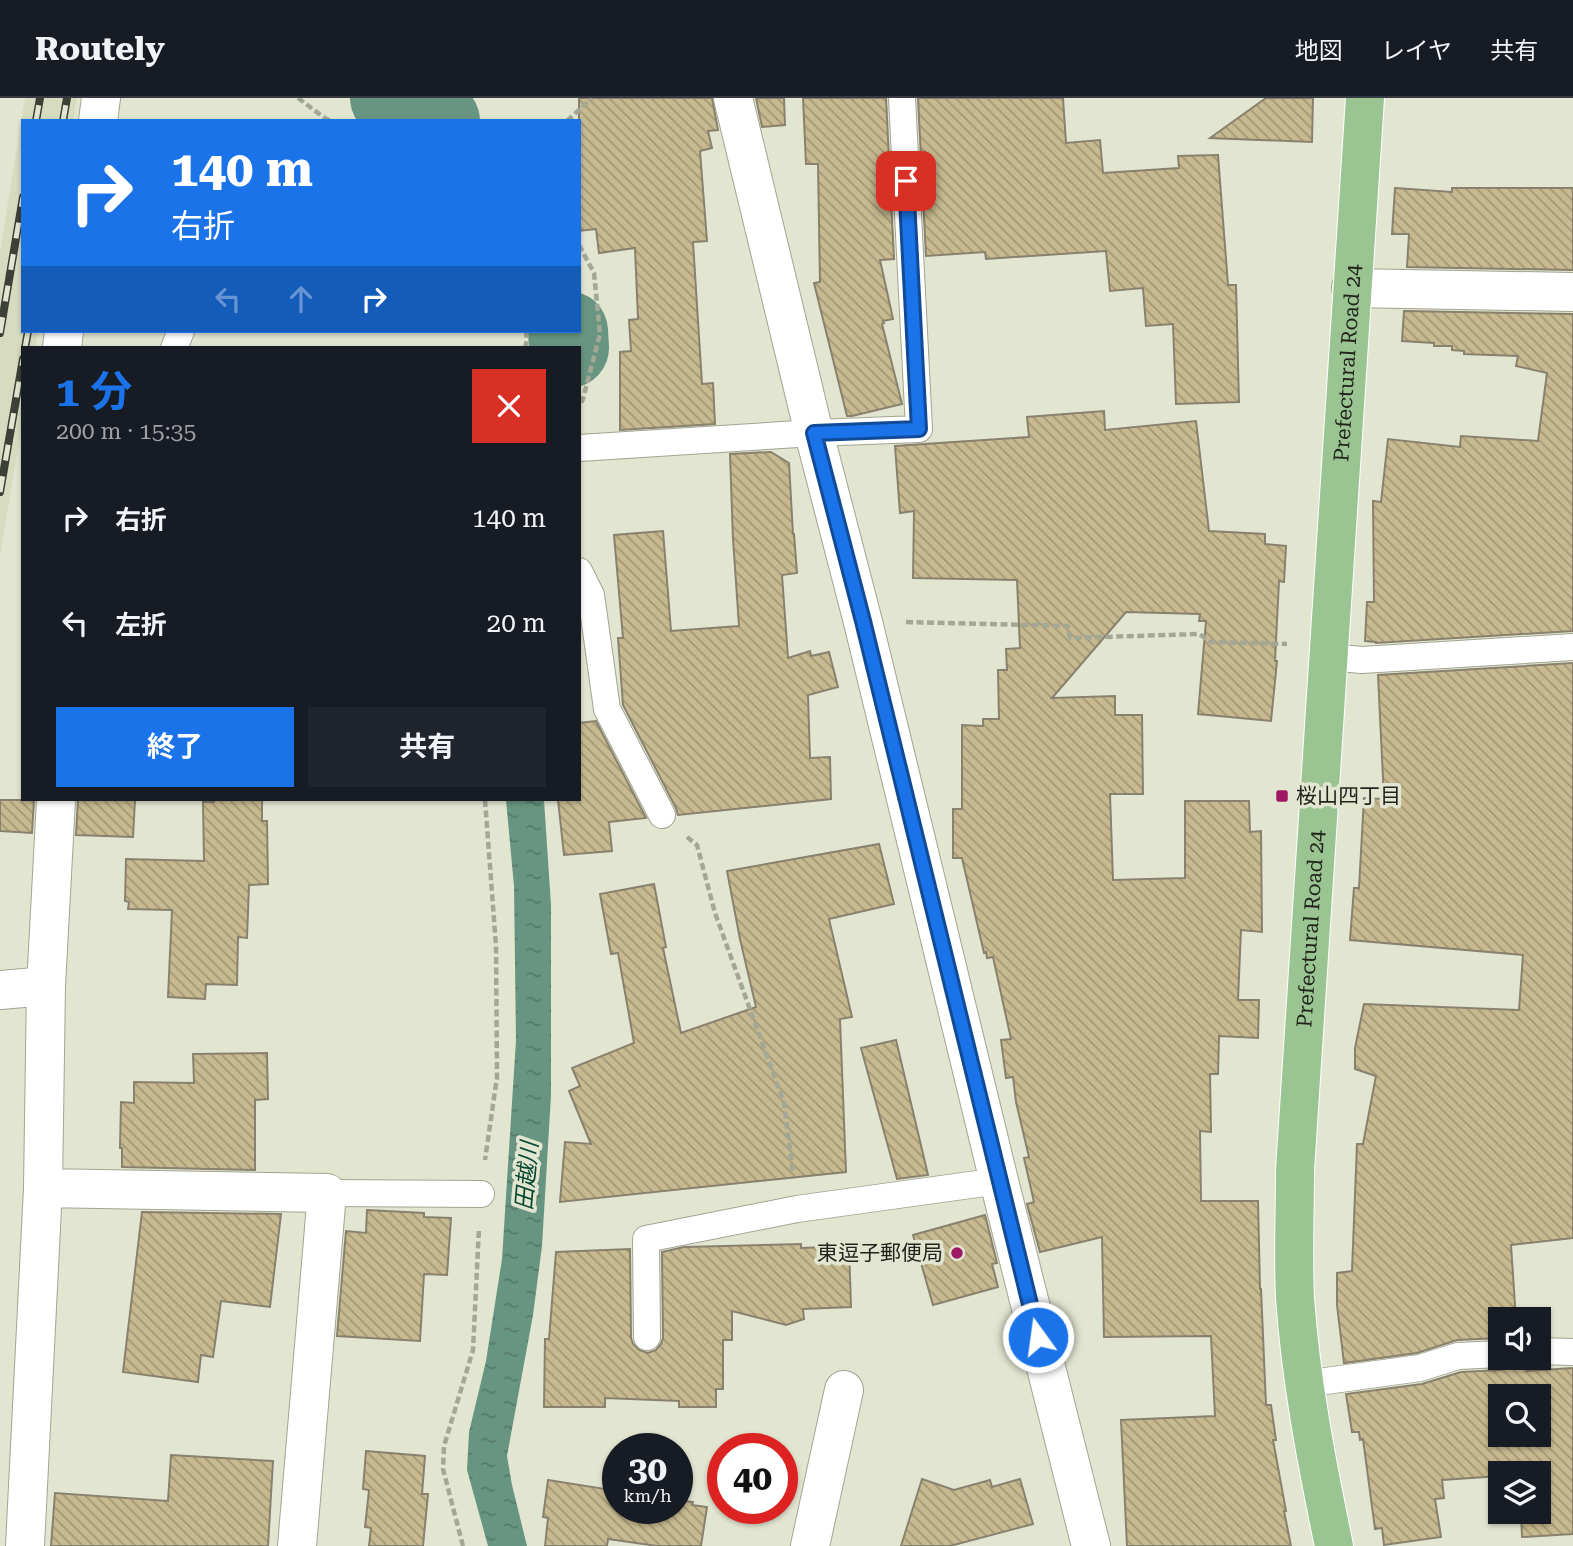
<!DOCTYPE html>
<html lang="ja">
<meta charset="utf-8">
<style>
body{margin:0;font-family:"Roboto Serif","Noto Sans JP",serif;background:#20242c;color:#f1f3f6;height:100vh;display:flex;flex-direction:column;font-size:26px;white-space:nowrap}
*{box-sizing:border-box;margin:0}
p{font-size:23px;color:#9ea1a6}
.icon{flex:none;width:38px;height:38px;fill:none;stroke:currentColor;stroke-width:2;stroke-linecap:round;stroke-linejoin:round}
.map{position:relative;flex:1;overflow:hidden}
.side{position:absolute;left:21px;top:248px;width:560px;height:455px;display:flex;flex-direction:column;background:#171b24;border-radius:0px;box-shadow:0 2px 5px #0004}
.side>*{flex:none}
.banner{position:absolute;left:21px;top:21px;width:560px;height:214px;border-radius:0px;box-shadow:0 2px 5px #0004;background:#1a73e8;color:#fff;overflow:hidden}
.controls{position:absolute;left:1488px;top:1209px;display:grid;gap:14px}
.controls a{display:grid;place-items:center;width:63px;height:63px;border-radius:0px;background:#171b24;box-shadow:0 2px 5px #0004;font-size:35px}
.speed{position:absolute;left:602px;top:1335px;display:flex;gap:14px;font-size:35px;font-weight:700;text-align:center}
.speed>*{display:grid;place-content:center;width:91px;height:91px;border-radius:50%;background:#171b24;box-shadow:0 2px 5px #0004;line-height:1}
.speed small{font-size:18px;font-weight:400}
.speed .limit{border:10px solid #d22;background:#fff;color:#111}
.pin{position:absolute;display:grid;place-items:center;width:60px;height:60px;color:#fff;margin:-30px;border-radius:14px;box-shadow:0 4px 10px #0006}
.me{position:absolute;width:77px;margin:-38px;rotate:346deg;stroke-linejoin:round;filter:drop-shadow(0 0 5px #0008)}
.turn{display:flex;align-items:center;gap:24px;height:147px;padding:0 35px;font-size:32px}
.turn .icon{width:91px;height:91px;stroke-width:2.5}
.turn b{display:block;font-size:49px;line-height:60px}
.lanes{display:flex;align-items:center;height:66px;padding:0 35px;background:#0003;justify-content:center;gap:35px;direction:ltr}
.lanes .off{opacity:.35}
.round{display:grid;place-items:center;flex:none;width:74px;height:74px;border-radius:0px;background:#20242c}
.summary{display:flex;align-items:center;justify-content:space-between;height:119px;padding:0 35px}
h1{font-size:42px;font-weight:700;line-height:52px;color:#1a73e8}
.button{display:flex;gap:14px;margin-top:auto;padding:14px 35px}
.button a{flex:1;height:80px;border-radius:0px;background:#1a73e8;color:#fff;font-size:28px;font-weight:700;line-height:80px;text-align:center}
.button a+a{background:#20242c;color:#f1f3f6}
ul{padding:0;list-style:none}
li{display:flex;align-items:center;gap:21px;height:105px;padding:0 35px}
li div{flex:1}
li b{display:block;font-size:26px}
li em{font-style:normal}
header{display:flex;align-items:center;gap:42px;box-sizing:border-box;height:98px;padding:0 35px;background:#171b24;border-bottom:2px solid #363941}
header strong{font-size:33px}
nav{display:flex;gap:38px;margin-inline-start:auto;font-size:24px}
.map>svg:first-child{display:block}
.built{fill:#d7dcc0}
.water{fill:url(#water-ripples)}
.lines{fill:none;stroke-linecap:round;stroke-linejoin:round}
.river{stroke:#689581;stroke-width:80}
.building{fill:url(#building-back-hatch);stroke:#88816e;stroke-width:2;fill-rule:evenodd}
.lane-casing{stroke:#a1a591;stroke-width:28}
.street-casing{stroke:#a1a591;stroke-width:40}
.secondary-casing{stroke:#a1a591;stroke-width:40}
.primary-casing{stroke:#fff;stroke-width:40}
.path{stroke:#a3a796;stroke-width:4.5;stroke-dasharray:7 3.5;stroke-linecap:butt}
.lane{stroke:#fff;stroke-width:26}
.street{stroke:#fff;stroke-width:38}
.secondary{stroke:#fff;stroke-width:38}
.primary{stroke:#9ac592;stroke-width:38}
.rail-casing{stroke:#3d4036;stroke-width:8}
.rail{stroke:#e2e6d1;stroke-width:5;stroke-dasharray:16;stroke-linecap:butt}
.route-casing{stroke:#114b97;stroke-width:18}
.route{stroke:#1a73e8;stroke-width:12}
.poi-dot{fill:#9f1866;stroke:#e2e6d1;stroke-width:2.5}
.labels{text-anchor:middle;dominant-baseline:central;stroke-width:7;stroke-linejoin:round;paint-order:stroke}
.street-label{font-size:21px;fill:#22241c;stroke:#e2e6d1}
.poi-label{font-size:21px;fill:#22241c;stroke:#e2e6d1;text-anchor:start}
.water-label{font-size:23px;font-style:italic;fill:#074833;stroke:#e2e6d1}
</style>
<header>
<strong>Routely</strong>
<nav><a>地図</a><a>レイヤ</a><a>共有</a></nav>
</header>
<div class="map">
<svg width="1573" height="1448" viewBox="0 0 1573 1448">
<defs>
<pattern id="water-ripples" width="26" height="14" patternUnits="userSpaceOnUse" patternTransform="scale(1.75)"><rect width="26" height="14" fill="#689581"/><path d="M2 4q2-2 4 0t4 0M15 11q2-2 4 0t4 0" fill="none" stroke="#557969"/></pattern>
<pattern id="building-back-hatch" width="6" height="6" patternUnits="userSpaceOnUse" patternTransform="scale(1.75)"><rect width="6" height="6" fill="#c8ba90"/><path d="M-1 5l2 2M0 0l6 6M5-1l2 2" fill="none" stroke="#a29775"/></pattern>
</defs>
<rect width="100%" height="100%" fill="#e2e6d1"/>
<path class="built" d="M 25,0 L 77,0 L 73,23 L 23,23 L 23,233 L 38,233 L 35,250 L 23,250 L 23,323 L 0,457 L 0,153 Z"/>
<path class="water" d="M 506,702 L 544,702 L 551,807 L 551,997 L 542,1148 L 533,1217 L 507,1358 L 512,1387 L 527,1448 L 488,1448 L 467,1372 L 469,1334 L 486,1263 L 502,1161 L 516,942 L 514,788 Z"/>
<g class="lines">
<path class="river" d="M 390,0 L 406,5 L 440,23
M 568,233 L 569,250"/>
</g>
<path class="building" d="M 579,0 L 712,0 L 718,32 L 708,33 L 712,50 L 700,53 L 707,143 L 693,144 L 702,286 L 713,285 L 715,326 L 620,332 L 620,254 L 631,253 L 629,222 L 638,221 L 635,150 L 599,155 L 596,131 L 579,133 Z
M 756,0 L 784,0 L 785,27 L 762,29 Z
M 803,0 L 886,0 L 894,161 L 880,162 L 893,221 L 883,223 L 884,225 L 882,226 L 902,306 L 852,318 L 847,318 L 814,185 L 820,184 L 818,66 L 806,66 Z
M 918,0 L 1063,0 L 1066,45 L 1100,42 L 1103,75 L 1179,70 L 1178,58 L 1218,57 L 1228,187 L 1236,187 L 1239,304 L 1176,306 L 1173,226 L 1146,228 L 1143,190 L 1110,193 L 1106,153 L 986,161 L 985,154 L 926,158 Z
M 1266,0 L 1313,0 L 1312,44 L 1210,40 Z
M 1395,90 L 1452,94 L 1452,90 L 1573,90 L 1573,172 L 1407,169 L 1409,136 L 1392,136 Z
M 1404,213 L 1573,216 L 1573,533 L 1376,545 L 1376,544 L 1365,543 L 1367,504 L 1374,504 L 1373,403 L 1381,404 L 1388,341 L 1460,349 L 1461,338 L 1538,343 L 1547,275 L 1516,268 L 1518,258 L 1464,256 L 1464,253 L 1452,252 L 1452,248 L 1434,248 L 1434,245 L 1402,243 Z
M 1104,313 L 1105,332 L 1196,323 L 1209,433 L 1265,436 L 1265,446 L 1286,448 L 1284,484 L 1279,483 L 1275,563 L 1277,563 L 1271,623 L 1198,616 L 1206,523 L 1199,523 L 1200,516 L 1126,514 L 1052,600 L 1115,598 L 1115,617 L 1142,617 L 1143,696 L 1110,696 L 1113,782 L 1185,780 L 1185,703 L 1249,703 L 1250,734 L 1261,733 L 1262,834 L 1241,832 L 1238,902 L 1259,902 L 1258,940 L 1219,938 L 1218,976 L 1210,976 L 1211,1034 L 1200,1033 L 1201,1103 L 1258,1103 L 1260,1191 L 1261,1191 L 1266,1307 L 1271,1307 L 1276,1342 L 1273,1342 L 1286,1413 L 1284,1413 L 1291,1448 L 1127,1448 L 1121,1322 L 1215,1318 L 1211,1238 L 1104,1239 L 1102,1139 L 1040,1154 L 1027,1106 L 1034,1104 L 1024,1060 L 1029,1059 L 1016,1004 L 1013,979 L 1006,980 L 1001,942 L 1011,941 L 993,859 L 987,860 L 986,854 L 984,855 L 962,760 L 953,760 L 953,711 L 962,711 L 962,627 L 983,628 L 983,621 L 999,621 L 998,572 L 1007,572 L 1006,551 L 1020,550 L 1017,482 L 913,480 L 914,413 L 900,415 L 895,348 L 1029,339 L 1027,319 Z
M 771,354 L 789,365 L 793,436 L 794,436 L 797,475 L 782,477 L 788,560 L 810,553 L 811,558 L 829,554 L 838,589 L 808,597 L 810,660 L 830,659 L 831,701 L 678,717 L 676,710 L 623,607 L 618,540 L 623,540 L 614,437 L 663,433 L 671,533 L 739,528 L 733,441 L 730,356 Z
M 1573,565 L 1573,1140 L 1511,1147 L 1516,1222 L 1500,1222 L 1500,1240 L 1457,1242 L 1417,1255 L 1344,1265 L 1337,1207 L 1337,1175 L 1352,1173 L 1357,1046 L 1363,1046 L 1376,978 L 1355,971 L 1355,950 L 1364,906 L 1519,912 L 1523,857 L 1350,842 L 1354,790 L 1359,790 L 1364,700 L 1384,701 L 1378,577 Z
M 596,623 L 646,720 L 609,724 L 612,753 L 564,757 L 558,702 L 579,702 L 579,625 Z
M 0,702 L 34,702 L 32,735 L 0,733 Z
M 78,702 L 135,702 L 133,739 L 76,737 Z
M 214,702 L 262,702 L 262,723 L 267,723 L 268,786 L 249,787 L 247,840 L 238,839 L 237,887 L 206,886 L 205,901 L 168,899 L 172,812 L 128,811 L 129,804 L 125,803 L 126,761 L 204,763 L 203,704 L 214,704 Z
M 879,746 L 894,806 L 829,821 L 852,919 L 840,921 L 846,1074 L 560,1104 L 565,1044 L 591,1046 L 569,993 L 580,988 L 572,970 L 634,945 L 618,855 L 611,856 L 600,796 L 654,786 L 666,849 L 663,850 L 681,935 L 756,909 L 740,841 L 727,773 Z
M 896,942 L 928,1077 L 897,1081 L 861,950 Z
M 267,955 L 268,1001 L 255,1002 L 255,1072 L 122,1069 L 122,1050 L 120,1050 L 121,1004 L 134,1005 L 134,984 L 194,985 L 193,956 Z
M 367,1112 L 424,1115 L 424,1119 L 451,1120 L 447,1177 L 424,1176 L 420,1243 L 337,1238 L 346,1133 L 366,1135 Z
M 142,1114 L 281,1116 L 270,1209 L 221,1203 L 213,1259 L 201,1257 L 198,1284 L 123,1274 Z
M 985,1117 L 997,1165 L 992,1166 L 998,1189 L 933,1207 L 913,1137 Z
M 801,1146 L 801,1150 L 849,1148 L 851,1209 L 803,1211 L 804,1221 L 786,1227 L 732,1213 L 732,1242 L 723,1242 L 723,1291 L 716,1291 L 716,1309 L 679,1309 L 679,1303 L 605,1300 L 605,1309 L 544,1309 L 545,1241 L 549,1241 L 556,1154 L 630,1151 L 631,1240 L 633,1246 L 639,1252 L 648,1255 L 656,1252 L 661,1246 L 663,1240 L 662,1154 L 684,1149 Z
M 1515,1260 L 1518,1260 L 1519,1266 L 1526,1267 L 1526,1273 L 1573,1270 L 1573,1436 L 1522,1439 L 1521,1414 L 1538,1414 L 1538,1376 L 1500,1376 L 1500,1378 L 1442,1382 L 1444,1400 L 1435,1401 L 1441,1439 L 1384,1447 L 1382,1430 L 1375,1431 L 1363,1341 L 1360,1342 L 1359,1334 L 1352,1334 L 1346,1296 L 1422,1286 L 1461,1274 L 1501,1272 L 1509,1269 ZM 1500,1298 L 1538,1298 L 1538,1337 L 1500,1337 Z
M 366,1353 L 425,1358 L 422,1396 L 428,1396 L 423,1448 L 369,1448 L 371,1430 L 365,1429 L 369,1392 L 363,1391 Z
M 171,1357 L 273,1363 L 268,1448 L 51,1448 L 55,1395 L 168,1403 Z
M 922,1381 L 954,1392 L 990,1382 L 992,1389 L 1020,1381 L 1033,1426 L 950,1448 L 901,1448 Z
M 548,1382 L 618,1393 L 618,1410 L 677,1410 L 677,1402 L 693,1404 L 692,1407 L 707,1409 L 701,1448 L 657,1448 L 608,1441 L 607,1448 L 545,1448 L 548,1420 L 543,1419 Z"/>
<g class="lines">
<defs>
<path id="lane" d="M 174,250 L 181,233
M 579,350 L 814,335 L 919,331 L 902,0
M 579,473 L 591,497 L 607,611 L 662,717
M 1328,559 L 1362,562 L 1573,549
M 327,1095 L 481,1096
M 647,1239 L 646,1141 L 797,1111 L 999,1083
M 1538,1253 L 1573,1254
M 1304,1286 L 1420,1270 L 1458,1258 L 1500,1256"/>
<path id="street" d="M 98,23 L 101,0
M 1351,190 L 1573,194
M 62,250 L 64,233
M 0,892 L 46,888
M 43,1090 L 327,1095 L 297,1448
M 25,1448 L 43,1090 L 46,888 L 56,702
M 810,1448 L 844,1292"/>
<path id="secondary" d="M 733,0 L 814,335 L 863,524 L 999,1083 L 1091,1448"/>
<g id="primary">
<path id="s1" d="M 1334,1448 C 1317,1366 1301,1284 1295,1200 C 1293,1157 1295,1114 1295,1072 L 1365,0"/>
</g>
</defs>
<use href="#lane" class="lane-casing"/>
<use href="#street" class="street-casing"/>
<use href="#secondary" class="secondary-casing"/>
<use href="#primary" class="primary-casing"/>
<path class="path" d="M 298,0 L 326,21 L 332,23
M 567,23 L 592,0
M 579,147 L 594,175 L 600,236 L 583,301 L 579,309
M 525,250 L 527,242 L 526,233
M 906,524 L 1068,528 L 1070,540 L 1199,536 L 1211,544 L 1287,546
M 485,702 L 496,848 L 497,979 L 485,1062
M 687,739 L 697,747 L 715,815 L 784,1005 L 793,1075
M 463,1448 L 443,1371 L 444,1348 L 473,1252 L 479,1130"/>
<use href="#lane" class="lane"/>
<use href="#street" class="street"/>
<use href="#secondary" class="secondary"/>
<use href="#primary" class="primary"/>
<defs>
<path id="rail" d="M 36,23 L 40,0
M 63,23 L 67,0
M 0,235 L 23,99
M 25,250 L 28,233
M 0,394 L 23,261"/>
</defs>
<use href="#rail" class="rail-casing"/>
<use href="#rail" class="rail"/>
</g>
<g class="lines">
<defs>
<path id="route" d="M 906,83 L 919,331 L 814,335 L 863,523 L 1038,1239"/>
</defs>
<use href="#route" class="route-casing"/>
<use href="#route" class="route"/>
</g>
<g class="poi-dot">
<rect x="1275" y="691" width="14" height="14" rx="3.5"/>
<circle cx="957" cy="1155" r="7"/>
</g>
<g class="labels">
<g class="street-label">
<text stroke="none"><textPath href="#s1" startOffset="1188">Prefectural Road 24</textPath></text>
<text stroke="none"><textPath href="#s1" startOffset="621">Prefectural Road 24</textPath></text>
</g>
<g class="poi-label">
<text x="1296" y="698">桜山四丁目</text>
<text x="943" y="1155" text-anchor="end">東逗子郵便局</text>
</g>
<g class="water-label">
<text transform="translate(527 1078) rotate(-85)">田越川</text>
</g>
</g>
</svg>
<div class="controls">
<a><svg class="icon" aria-label="sound" viewBox="0 0 24 24"><path d="M4 9h4l5-4v14l-5-4H4zM17 9q2 3 0 6"/></svg></a>
<a><svg class="icon" aria-label="search" viewBox="0 0 24 24"><circle cx="10" cy="10" r="6"/><path d="M15 15l6 6"/></svg></a>
<a><svg class="icon" aria-label="layers" viewBox="0 0 24 24"><path d="M12 4l9 5-9 5-9-5zM3 14l9 5 9-5"/></svg></a>
</div>
<div class="speed"><div>30<small>km/h</small></div><div class="limit">40</div></div>
<div class="pin" style="left:906px;top:83px;background:#d93025"><svg class="icon" aria-label="arrive" viewBox="0 0 24 24"><path d="M6 21V4h12l-3 4 3 4H6"/></svg></div>
<svg class="me" style="left:1038px;top:1239px" viewBox="-20 -20 40 40"><circle r="17" fill="#1a73e8" stroke="#fff" stroke-width="3"/><path d="M0-11L8 9 0 5-8 9z" fill="#fff"/></svg>
<div class="banner">
<div class="turn"><svg class="icon" aria-label="right" viewBox="0 0 24 24"><path d="M7 20v-9h11M14 6l5 5-5 5"/></svg><div><b>140 m</b>右折</div></div>
<div class="lanes"><svg class="icon off" aria-label="left" viewBox="0 0 24 24"><path d="M17 20v-9H6M10 6l-5 5 5 5"/></svg><svg class="icon off" aria-label="ahead" viewBox="0 0 24 24"><path d="M12 20V5M6 11l6-6 6 6"/></svg><svg class="icon" aria-label="right" viewBox="0 0 24 24"><path d="M7 20v-9h11M14 6l5 5-5 5"/></svg></div>
</div>
<section class="side">
<div class="summary"><div><h1>1 分</h1><p>200 m · 15:35</p></div><a class="round" style="background:#d93025;color:#fff"><svg class="icon" aria-label="close" viewBox="0 0 24 24"><path d="M6 6l12 12M18 6L6 18"/></svg></a></div>
<ul>
<li><svg class="icon" aria-label="right" viewBox="0 0 24 24"><path d="M7 20v-9h11M14 6l5 5-5 5"/></svg><div><b>右折</b></div><em>140 m</em></li>
<li><svg class="icon" aria-label="left" viewBox="0 0 24 24"><path d="M17 20v-9H6M10 6l-5 5 5 5"/></svg><div><b>左折</b></div><em>20 m</em></li>
</ul>
<div class="button"><a>終了</a><a>共有</a></div>
</section>
</div>
